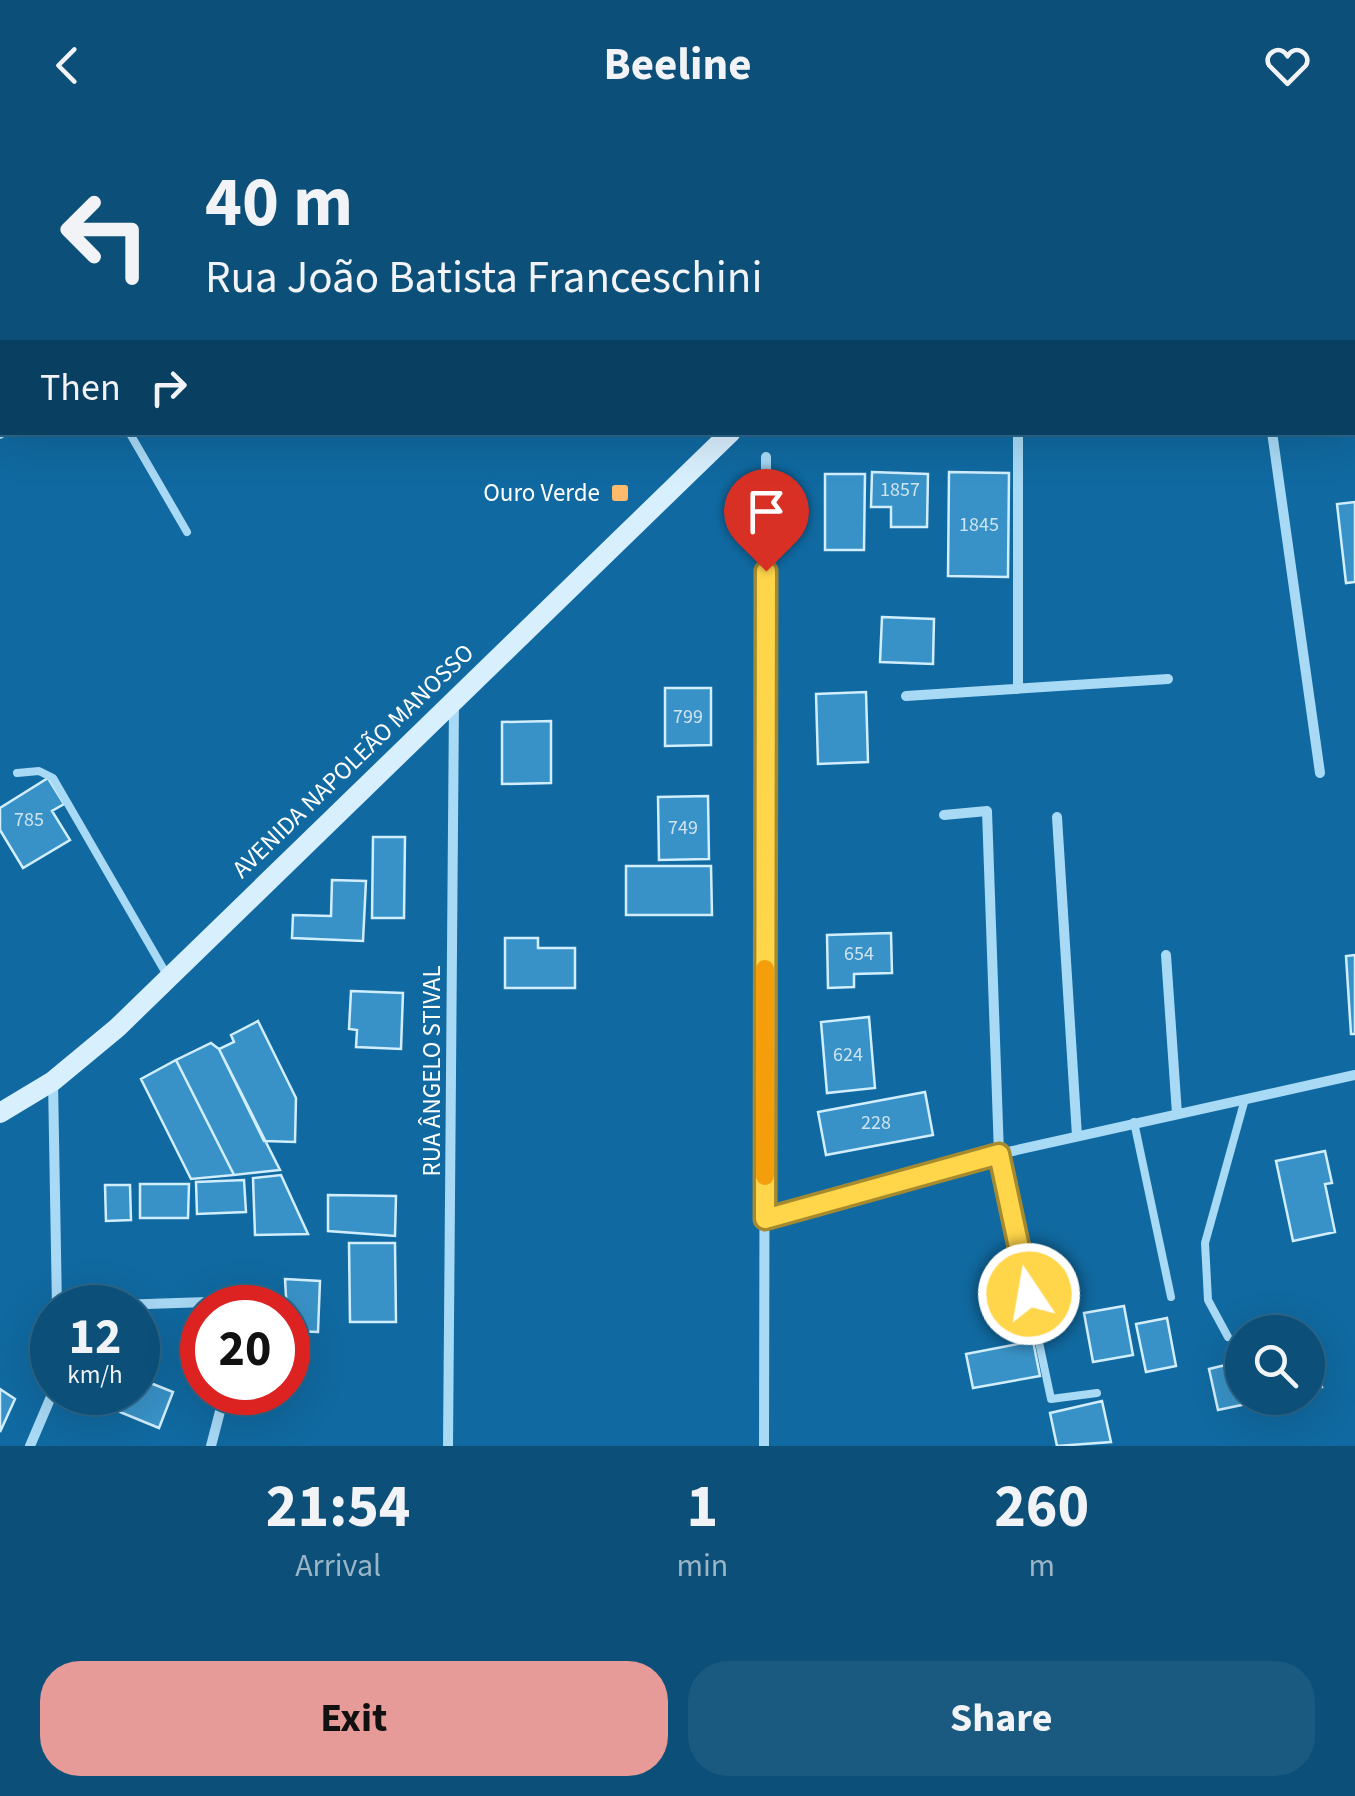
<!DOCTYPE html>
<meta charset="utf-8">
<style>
body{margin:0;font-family:"Source Sans 3",sans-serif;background:#1a5980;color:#f1f3f6;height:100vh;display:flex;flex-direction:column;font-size:38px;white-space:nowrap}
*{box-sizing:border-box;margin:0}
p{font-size:32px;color:#9ab5c6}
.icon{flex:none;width:55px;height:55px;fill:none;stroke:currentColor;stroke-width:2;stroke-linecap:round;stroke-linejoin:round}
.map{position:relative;height:1316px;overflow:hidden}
.sheet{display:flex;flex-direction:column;background:#0c4f78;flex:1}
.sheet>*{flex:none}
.guide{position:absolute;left:0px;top:0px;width:1355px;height:305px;box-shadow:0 10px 40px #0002,0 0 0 2px #2c668a;background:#0c4f78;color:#f1f3f6;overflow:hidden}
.tools{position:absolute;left:1225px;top:1185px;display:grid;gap:20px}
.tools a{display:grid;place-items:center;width:100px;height:100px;border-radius:50%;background:#0c4f78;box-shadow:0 10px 40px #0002,0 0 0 2px #2c668a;font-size:50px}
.speed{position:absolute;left:30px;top:1155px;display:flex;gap:20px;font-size:50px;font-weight:700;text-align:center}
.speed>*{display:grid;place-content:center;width:130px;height:130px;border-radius:50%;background:#0c4f78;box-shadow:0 10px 40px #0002,0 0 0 2px #2c668a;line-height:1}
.speed small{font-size:25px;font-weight:400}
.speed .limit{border:15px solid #d22;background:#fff;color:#111}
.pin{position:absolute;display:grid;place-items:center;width:85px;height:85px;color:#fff;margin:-102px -42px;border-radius:50% 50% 50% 0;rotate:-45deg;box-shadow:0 0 10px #0007}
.pin .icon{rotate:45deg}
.me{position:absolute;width:110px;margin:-55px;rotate:348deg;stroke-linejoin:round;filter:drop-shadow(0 0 8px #0008)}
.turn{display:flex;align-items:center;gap:35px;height:210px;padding:0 40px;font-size:45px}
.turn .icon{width:130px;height:130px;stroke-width:2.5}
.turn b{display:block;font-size:70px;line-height:85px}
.then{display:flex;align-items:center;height:95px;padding:0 40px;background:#0003;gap:20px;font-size:38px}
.eta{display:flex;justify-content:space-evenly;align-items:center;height:170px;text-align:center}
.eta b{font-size:60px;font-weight:700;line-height:70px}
.primary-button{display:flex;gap:20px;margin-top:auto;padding:20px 40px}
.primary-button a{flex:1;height:115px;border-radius:40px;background:#e69b98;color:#111;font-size:40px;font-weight:700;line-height:115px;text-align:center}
.primary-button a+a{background:#1a5980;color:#f1f3f6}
header{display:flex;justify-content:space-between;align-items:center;height:130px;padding:0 40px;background:#0c4f78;font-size:45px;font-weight:700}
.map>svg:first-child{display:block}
.building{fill:#3992c7;stroke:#d1eefe;stroke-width:2.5}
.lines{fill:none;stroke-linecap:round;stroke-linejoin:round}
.lane{stroke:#a8d9f5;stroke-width:8}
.street{stroke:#a8d9f5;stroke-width:10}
.secondary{stroke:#d8effe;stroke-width:20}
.route-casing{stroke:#a68a30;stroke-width:25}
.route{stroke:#ffd54a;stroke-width:18}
.slow{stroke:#f59e0b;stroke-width:18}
.poi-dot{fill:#ffba6c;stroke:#1069a0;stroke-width:4}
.labels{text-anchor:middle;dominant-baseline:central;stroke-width:10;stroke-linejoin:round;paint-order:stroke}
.number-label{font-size:20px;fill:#cee4f1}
.poi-label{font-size:25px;fill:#fff;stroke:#1069a0;text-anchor:end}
.street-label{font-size:25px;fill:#fff;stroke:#1069a0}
</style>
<header><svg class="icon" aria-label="back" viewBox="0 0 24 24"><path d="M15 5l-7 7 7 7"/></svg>Beeline<svg class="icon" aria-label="heart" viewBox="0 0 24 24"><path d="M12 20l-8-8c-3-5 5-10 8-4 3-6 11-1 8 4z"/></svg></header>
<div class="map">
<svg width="1355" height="1316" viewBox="0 0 1355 1316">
<rect width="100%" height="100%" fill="#1069a0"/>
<path class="building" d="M 872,342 L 928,344 L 927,397 L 891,397 L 891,377 L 871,377 Z
M 949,342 L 1009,343 L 1008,447 L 948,446 Z
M 825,344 L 865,344 L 864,420 L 825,420 Z
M 1355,372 L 1355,452 L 1346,453 L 1337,374 Z
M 882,487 L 934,489 L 933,534 L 880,532 Z
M 665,558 L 711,558 L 711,615 L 665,616 Z
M 866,562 L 868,632 L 818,634 L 816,564 Z
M 551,591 L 551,653 L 502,654 L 502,592 Z
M 48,648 L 64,674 L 52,681 L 70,710 L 23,738 L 0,700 L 0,678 Z
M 708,666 L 709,729 L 659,730 L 658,667 Z
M 373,707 L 405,707 L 404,788 L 372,788 Z
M 626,736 L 711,736 L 712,785 L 626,785 Z
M 332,750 L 366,751 L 363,811 L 292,808 L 293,785 L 331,786 Z
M 891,803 L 892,843 L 854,844 L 854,857 L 828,858 L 827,805 Z
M 505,808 L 538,808 L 538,818 L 575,818 L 575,858 L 505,858 Z
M 1355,825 L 1355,904 L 1351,904 L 1346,826 Z
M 351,861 L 403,863 L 401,919 L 356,917 L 357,900 L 349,899 Z
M 869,887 L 875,958 L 827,963 L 821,892 Z
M 258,891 L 296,968 L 295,1012 L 264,1011 L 219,919 L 234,912 L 231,905 Z
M 211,913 L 219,919 L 280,1040 L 234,1045 L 176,930 Z
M 176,930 L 234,1045 L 191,1049 L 141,949 Z
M 925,962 L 933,1005 L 826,1025 L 818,982 Z
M 1325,1021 L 1332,1053 L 1325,1054 L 1335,1102 L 1293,1111 L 1276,1031 Z
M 281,1045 L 308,1104 L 255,1105 L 253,1048 Z
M 244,1050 L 246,1082 L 197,1084 L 196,1052 Z
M 140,1054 L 189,1054 L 188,1088 L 140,1088 Z
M 105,1055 L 130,1055 L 131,1090 L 106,1091 Z
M 328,1065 L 396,1066 L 395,1106 L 328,1101 Z
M 349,1113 L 395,1113 L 396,1192 L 350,1192 Z
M 285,1149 L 320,1151 L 318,1202 L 288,1201 Z
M 1124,1176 L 1133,1225 L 1093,1232 L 1084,1183 Z
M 1167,1188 L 1176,1236 L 1146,1242 L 1136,1194 Z
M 1033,1211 L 1040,1246 L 973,1258 L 966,1224 Z
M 1313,1215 L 1322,1257 L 1308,1260 L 1308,1216 Z
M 1242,1231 L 1242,1268 L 1275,1268 L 1218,1280 L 1209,1239 Z
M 138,1248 L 173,1262 L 159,1298 L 120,1282 L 128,1262 L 138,1262 Z
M 0,1259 L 15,1269 L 0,1302 Z
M 1102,1271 L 1111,1312 L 1057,1316 L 1050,1283 Z"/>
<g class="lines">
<path class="lane" d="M 129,302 L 187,402
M 17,643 L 39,641 L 53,648 L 167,845
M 1134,992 L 1171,1167
M 999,1024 L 1051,1269 L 1097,1263
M 1228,1207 L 1208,1170 L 1205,1113 L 1245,969"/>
<path class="street" d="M 297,0 L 299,2
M 1183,0 L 1183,2
M 307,2 L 309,0
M 1018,302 L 1018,559
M 1272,302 L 1320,643
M 0,304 L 2,302
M 906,566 L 1168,549
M 944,685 L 987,681 L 999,1024
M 1057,687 L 1077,1006
M 1166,825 L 1177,984
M 53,951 L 57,1178
M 765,1089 L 999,1024 L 1355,945
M 57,1177 L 237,1171 L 237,1178
M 30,1316 L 53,1262
M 211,1316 L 225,1262
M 448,1316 L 454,572
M 764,1316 L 766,327"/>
<path class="secondary" d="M 731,0 L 731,2
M 1352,215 L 1355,215
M 0,983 L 53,951 L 117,898 L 731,302"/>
</g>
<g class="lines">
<defs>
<path id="route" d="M 766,441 L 765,1089 L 999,1024 L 1029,1164"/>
</defs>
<use href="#route" class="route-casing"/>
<use href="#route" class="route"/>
<path class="slow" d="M 765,1046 L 765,839"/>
</g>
<rect class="poi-dot" x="610" y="353" width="20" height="20" rx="5"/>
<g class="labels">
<g class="number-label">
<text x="900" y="360">1857</text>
<text x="979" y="395">1845</text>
<text x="688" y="587">799</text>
<text x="29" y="690">785</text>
<text x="683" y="698">749</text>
<text x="859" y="824">654</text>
<text x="848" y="925">624</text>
<text x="876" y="993">228</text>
</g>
<g class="poi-label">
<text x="600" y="363">Ouro Verde</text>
</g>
<g class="street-label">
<text transform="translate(353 631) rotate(-44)">AVENIDA NAPOLEÃO MANOSSO</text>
<text transform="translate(432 941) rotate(-90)">RUA ÂNGELO STIVAL</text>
</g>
</g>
</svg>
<div class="tools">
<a><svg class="icon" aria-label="search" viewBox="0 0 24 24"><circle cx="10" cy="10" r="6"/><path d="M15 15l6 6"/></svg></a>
</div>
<div class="speed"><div>12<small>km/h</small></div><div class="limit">20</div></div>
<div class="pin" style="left:766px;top:441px;background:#d93025"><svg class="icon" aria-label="arrive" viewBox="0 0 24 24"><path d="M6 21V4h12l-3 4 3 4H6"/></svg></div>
<svg class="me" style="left:1029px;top:1164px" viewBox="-20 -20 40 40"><circle r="17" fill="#ffd54a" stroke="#fff" stroke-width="3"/><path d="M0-11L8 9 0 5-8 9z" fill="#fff"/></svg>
<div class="guide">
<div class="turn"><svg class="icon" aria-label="left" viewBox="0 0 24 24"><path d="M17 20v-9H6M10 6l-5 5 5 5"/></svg><div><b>40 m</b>Rua João Batista Franceschini</div></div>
<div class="then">Then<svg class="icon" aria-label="right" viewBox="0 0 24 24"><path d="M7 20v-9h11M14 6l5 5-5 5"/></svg></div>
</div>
</div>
<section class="sheet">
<div class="eta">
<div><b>21:54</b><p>Arrival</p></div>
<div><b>1</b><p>min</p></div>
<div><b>260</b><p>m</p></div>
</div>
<div class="primary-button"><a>Exit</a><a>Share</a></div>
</section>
